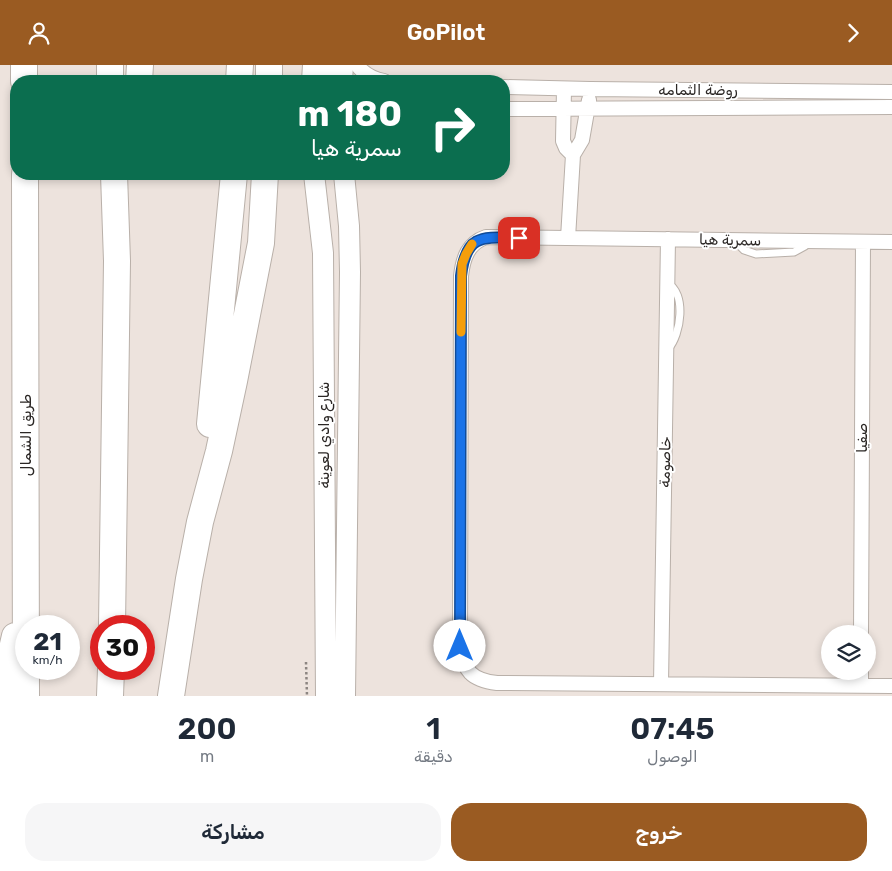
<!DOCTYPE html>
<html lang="ar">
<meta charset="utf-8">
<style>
body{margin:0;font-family:Rubik,Cairo,sans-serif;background:#f6f6f7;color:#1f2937;direction:rtl;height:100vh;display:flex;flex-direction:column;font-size:19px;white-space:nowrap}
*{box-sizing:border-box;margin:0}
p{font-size:16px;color:#747a83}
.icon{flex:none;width:28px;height:28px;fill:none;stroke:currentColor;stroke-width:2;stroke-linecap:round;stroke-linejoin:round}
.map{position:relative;height:631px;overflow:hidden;direction:ltr}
.drawer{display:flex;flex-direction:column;background:#fff;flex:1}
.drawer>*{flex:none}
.guide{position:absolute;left:10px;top:10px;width:500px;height:105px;border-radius:20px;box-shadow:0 2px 8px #0003;direction:rtl;background:#0b6e4f;color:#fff;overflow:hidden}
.fabs{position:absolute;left:821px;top:560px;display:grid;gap:10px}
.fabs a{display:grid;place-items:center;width:55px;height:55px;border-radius:50%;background:#fff;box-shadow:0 2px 8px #0003;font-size:25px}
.speed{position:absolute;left:15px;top:550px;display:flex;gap:10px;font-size:25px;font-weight:700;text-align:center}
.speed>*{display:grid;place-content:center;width:65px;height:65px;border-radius:50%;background:#fff;box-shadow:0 2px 8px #0003;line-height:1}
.speed small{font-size:12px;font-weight:400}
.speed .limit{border:8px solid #d22;background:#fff;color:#111}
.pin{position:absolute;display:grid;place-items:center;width:42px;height:42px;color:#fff;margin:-21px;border-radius:10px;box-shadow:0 2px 8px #0006}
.me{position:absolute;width:55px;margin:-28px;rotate:0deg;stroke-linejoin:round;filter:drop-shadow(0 0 4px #0008)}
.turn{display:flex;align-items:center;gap:18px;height:105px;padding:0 25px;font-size:22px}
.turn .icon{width:65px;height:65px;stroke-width:2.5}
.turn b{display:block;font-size:35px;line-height:42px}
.eta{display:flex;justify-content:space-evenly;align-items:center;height:85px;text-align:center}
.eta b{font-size:30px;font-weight:600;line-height:35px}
.cta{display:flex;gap:10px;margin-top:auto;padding:10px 25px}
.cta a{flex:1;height:58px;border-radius:20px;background:#9a5b22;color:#fff;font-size:20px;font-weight:600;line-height:58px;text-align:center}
.cta a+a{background:#f6f6f7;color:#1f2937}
header{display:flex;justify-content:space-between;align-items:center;height:65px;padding:0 25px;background:#9a5b22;color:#fff;font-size:22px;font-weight:600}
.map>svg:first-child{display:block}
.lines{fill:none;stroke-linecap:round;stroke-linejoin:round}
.service-casing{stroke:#b9b0a9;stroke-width:9}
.minor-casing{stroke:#b9b0a9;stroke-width:16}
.secondary-casing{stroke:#b9b0a9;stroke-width:22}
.motorway-casing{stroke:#b9b0a9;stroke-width:28}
.path{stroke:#8c8581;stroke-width:2.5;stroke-dasharray:2.5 2.5;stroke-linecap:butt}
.service{stroke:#fff;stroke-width:7}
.minor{stroke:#fff;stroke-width:14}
.secondary{stroke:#fff;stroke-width:20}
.motorway{stroke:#fff;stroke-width:26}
.route-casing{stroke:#114b97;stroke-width:12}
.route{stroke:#1a73e8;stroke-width:9}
.slow{stroke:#f59e0b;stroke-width:9}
.labels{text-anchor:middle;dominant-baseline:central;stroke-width:4;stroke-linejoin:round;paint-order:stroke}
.street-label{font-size:15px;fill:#2b2725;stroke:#fff}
</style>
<header><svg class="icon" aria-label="forward" viewBox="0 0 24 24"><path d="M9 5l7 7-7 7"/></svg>GoPilot<svg class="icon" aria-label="person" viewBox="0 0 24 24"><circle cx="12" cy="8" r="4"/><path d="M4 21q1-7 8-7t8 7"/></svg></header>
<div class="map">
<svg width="892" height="631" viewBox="0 0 892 631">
<rect width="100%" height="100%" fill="#ede3dd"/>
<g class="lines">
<defs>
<path id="service" d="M 735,176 L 744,185 L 756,189 L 794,187 L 805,181 L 808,177
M 667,218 C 687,228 681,270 668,284"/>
<path id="minor" d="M 357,0 C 363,8 373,14 384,16
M 504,22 L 590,24 L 892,27
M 564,24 L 563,76 L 566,83 L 573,90
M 504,44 L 892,42
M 568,173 L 573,90 L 582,75 L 589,35
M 892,177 L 486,172 C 468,178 463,193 461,211 L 460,581 C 464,606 471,615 497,618 L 892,621
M 861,569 L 863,177
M 661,619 L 668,174
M 861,621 L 861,606"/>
<path id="secondary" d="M 326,0 L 329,16
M 312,16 L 313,0
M 342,16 L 343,0
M 314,109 L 323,188 L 326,631
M 344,109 L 349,161 L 350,207 L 345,631"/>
<path id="motorway" d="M 24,0 L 24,16
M 110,0 L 110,16
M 139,16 L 140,0
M 239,16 L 240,0
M 269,16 L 269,0
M 25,109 L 26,631
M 210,359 L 234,109
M 112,561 L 117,196 L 114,109
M 5,631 L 9,597 L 15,571
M 110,631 L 111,604
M 171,631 L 189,514 L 200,457 L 219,386 L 234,316 L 261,178 L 265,109"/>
</defs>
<use href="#service" class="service-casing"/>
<use href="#minor" class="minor-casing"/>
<use href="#secondary" class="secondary-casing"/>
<use href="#motorway" class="motorway-casing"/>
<path class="path" d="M 306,597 L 307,631"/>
<use href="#service" class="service"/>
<use href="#minor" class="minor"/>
<use href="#secondary" class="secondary"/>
<use href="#motorway" class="motorway"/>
</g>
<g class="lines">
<defs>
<path id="route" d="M 460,581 L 461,211 C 466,168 483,172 519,173"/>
</defs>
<use href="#route" class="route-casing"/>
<use href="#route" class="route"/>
<path class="slow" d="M 461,267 L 462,199 L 466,189 L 472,179"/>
</g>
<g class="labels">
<g class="street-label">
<text x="698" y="25">روضة الثمامه</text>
<text transform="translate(730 175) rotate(1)">سمرية هيا</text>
<text transform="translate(26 370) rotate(-90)">طريق الشمال</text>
<text transform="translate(324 370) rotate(-90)">شارع وادي لعوينة</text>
<text transform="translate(862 373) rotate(-90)">صفيا</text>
<text transform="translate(665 397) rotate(-89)">خاصومة</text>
</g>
</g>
</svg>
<div class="fabs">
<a><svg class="icon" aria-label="layers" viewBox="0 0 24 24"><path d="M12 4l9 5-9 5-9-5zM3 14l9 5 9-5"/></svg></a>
</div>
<div class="speed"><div>21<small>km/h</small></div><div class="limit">30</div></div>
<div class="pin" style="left:519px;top:173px;background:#d93025"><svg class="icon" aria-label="arrive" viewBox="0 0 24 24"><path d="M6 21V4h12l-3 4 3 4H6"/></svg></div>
<svg class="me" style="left:460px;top:581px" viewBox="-20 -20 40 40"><circle r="19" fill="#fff"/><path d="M0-13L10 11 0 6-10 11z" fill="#1a73e8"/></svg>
<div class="guide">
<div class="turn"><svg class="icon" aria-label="right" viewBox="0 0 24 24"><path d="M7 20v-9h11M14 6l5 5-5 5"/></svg><div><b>180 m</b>سمرية هيا</div></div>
</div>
</div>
<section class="drawer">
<div class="eta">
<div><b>07:45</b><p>الوصول</p></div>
<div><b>1</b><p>دقيقة</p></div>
<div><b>200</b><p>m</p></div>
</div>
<div class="cta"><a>خروج</a><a>مشاركة</a></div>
</section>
